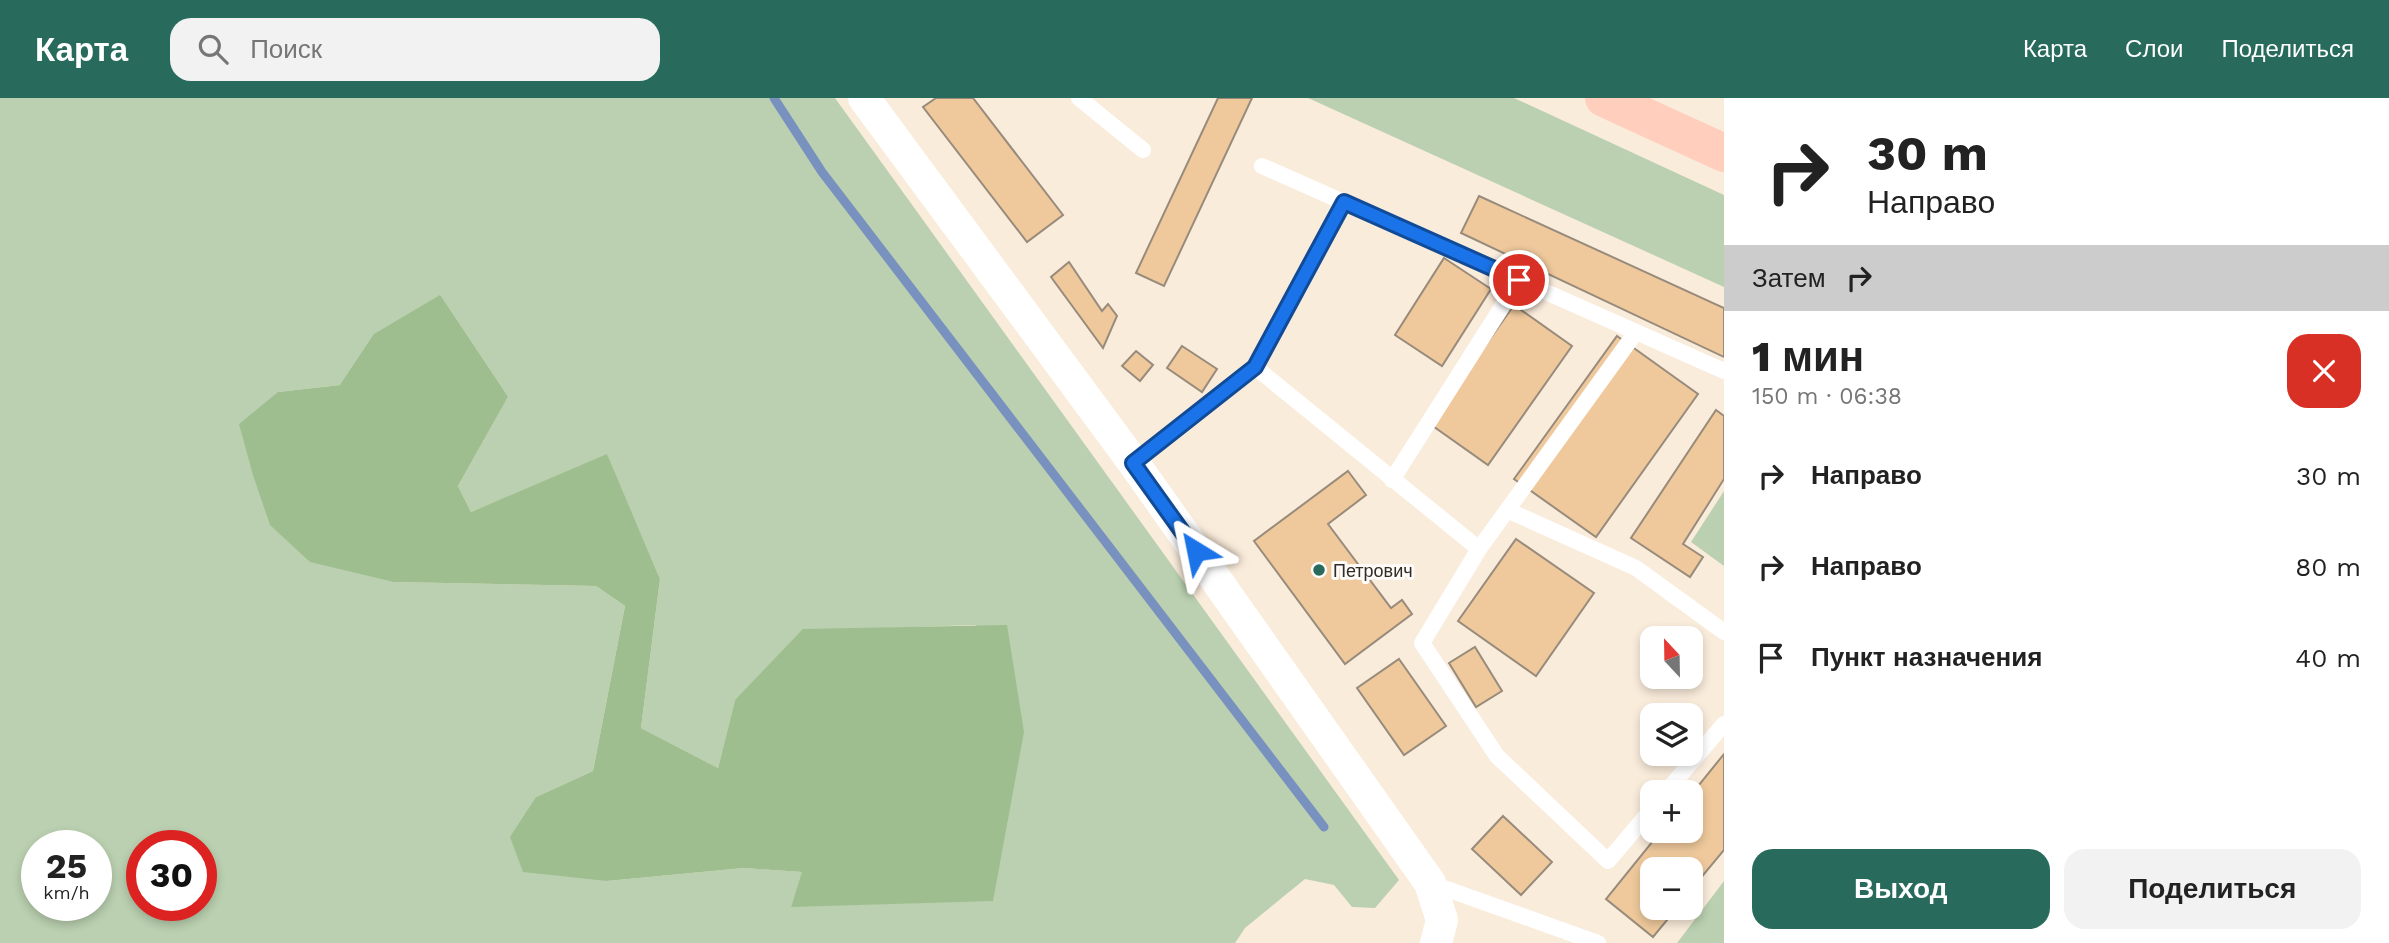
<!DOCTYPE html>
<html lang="ru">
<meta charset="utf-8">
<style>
body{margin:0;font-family:"Work Sans",sans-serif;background:#f2f2f2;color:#222;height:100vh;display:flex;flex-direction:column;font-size:26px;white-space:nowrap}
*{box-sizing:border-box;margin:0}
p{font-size:23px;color:#767676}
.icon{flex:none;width:38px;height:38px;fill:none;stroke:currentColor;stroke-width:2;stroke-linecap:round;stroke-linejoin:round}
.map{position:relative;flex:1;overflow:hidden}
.side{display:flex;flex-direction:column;background:#fff;width:665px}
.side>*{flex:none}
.top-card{background:#fff;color:#222;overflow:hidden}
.needle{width:46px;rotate:338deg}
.buttons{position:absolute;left:1640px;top:528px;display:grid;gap:14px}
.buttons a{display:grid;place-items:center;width:63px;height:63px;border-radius:14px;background:#fff;box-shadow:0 4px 10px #0003;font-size:35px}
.speed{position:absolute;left:21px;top:732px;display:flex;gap:14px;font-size:35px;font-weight:700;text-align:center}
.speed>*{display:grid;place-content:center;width:91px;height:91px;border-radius:50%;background:#fff;box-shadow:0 4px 10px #0003;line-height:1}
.speed small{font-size:18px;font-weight:400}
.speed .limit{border:10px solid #d22;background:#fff;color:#111}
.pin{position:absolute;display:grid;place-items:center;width:60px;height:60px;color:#fff;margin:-30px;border:4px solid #fff;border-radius:50%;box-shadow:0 2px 7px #0007}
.me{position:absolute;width:77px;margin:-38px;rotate:325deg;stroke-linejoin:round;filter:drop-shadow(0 0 5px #0008)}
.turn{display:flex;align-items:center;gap:24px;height:147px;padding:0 28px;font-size:32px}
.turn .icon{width:91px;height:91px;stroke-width:2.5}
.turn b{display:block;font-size:49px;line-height:60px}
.then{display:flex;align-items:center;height:66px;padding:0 28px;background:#0003;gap:14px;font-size:26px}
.round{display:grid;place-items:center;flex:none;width:74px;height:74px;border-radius:21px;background:#f2f2f2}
.overview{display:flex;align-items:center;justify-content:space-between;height:119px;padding:0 28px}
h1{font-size:42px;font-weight:800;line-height:52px}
.action{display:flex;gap:14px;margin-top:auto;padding:14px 28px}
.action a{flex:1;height:80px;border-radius:21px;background:#286b5d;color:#fff;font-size:28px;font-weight:800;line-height:80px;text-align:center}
.action a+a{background:#f2f2f2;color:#222}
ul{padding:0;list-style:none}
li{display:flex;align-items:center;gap:21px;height:91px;padding:0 28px}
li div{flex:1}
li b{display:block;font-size:26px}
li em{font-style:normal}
header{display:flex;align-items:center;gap:42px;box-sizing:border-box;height:98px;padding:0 35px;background:#286b5d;color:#fff}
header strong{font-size:33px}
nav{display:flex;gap:38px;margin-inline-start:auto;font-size:24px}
.search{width:490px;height:63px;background:#f2f2f2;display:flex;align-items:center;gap:18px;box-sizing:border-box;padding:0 24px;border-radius:21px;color:#767676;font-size:26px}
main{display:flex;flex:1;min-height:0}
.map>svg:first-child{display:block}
.green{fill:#bad0b0;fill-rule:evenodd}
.forest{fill:#9fbe8f}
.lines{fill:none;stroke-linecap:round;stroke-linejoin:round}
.stream{stroke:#7991be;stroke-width:9}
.building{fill:#efc99c;stroke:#988b7c;stroke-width:2}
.service{stroke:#fff;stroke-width:16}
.minor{stroke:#fff;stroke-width:32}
.trunk{stroke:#ffcebc;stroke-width:38}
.route-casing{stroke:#114b97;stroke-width:18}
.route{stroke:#1a73e8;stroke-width:12}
.poi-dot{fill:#286b5d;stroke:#fefbf8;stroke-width:2.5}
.labels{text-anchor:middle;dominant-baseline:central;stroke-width:6;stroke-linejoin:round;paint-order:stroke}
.poi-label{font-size:18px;fill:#322c26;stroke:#fefbf8;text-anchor:start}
</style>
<header>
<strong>Карта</strong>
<div class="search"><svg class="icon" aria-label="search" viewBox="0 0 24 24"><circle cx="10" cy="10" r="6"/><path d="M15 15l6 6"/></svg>Поиск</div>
<nav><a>Карта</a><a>Слои</a><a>Поделиться</a></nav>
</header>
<main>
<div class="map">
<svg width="1724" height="845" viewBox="0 0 1724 845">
<rect width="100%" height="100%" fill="#faecdb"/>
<path class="green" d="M 0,0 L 835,0 L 1399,782 L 1375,810 L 1352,809 L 1334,787 L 1305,781 L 1245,830 L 1235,845 L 0,845 ZM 340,287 L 508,299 L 458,388 L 471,414 L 607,357 L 660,481 L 641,630 L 718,670 L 735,602 L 884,530 L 976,527 L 791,809 L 803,774 L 744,770 L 607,783 L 536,699 L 593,673 L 625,508 L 596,488 L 394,484 L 278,294 ZM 37,747 L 96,747 L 96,807 L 37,807 ZM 142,747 L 201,747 L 201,807 L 142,807 Z
M 1308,0 L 1514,0 L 1724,97 L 1724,189 Z
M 1724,393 L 1724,468 L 1691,444 Z
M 1724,783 L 1724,845 L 1677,845 Z"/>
<path class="forest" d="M 440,197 L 508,299 L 458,388 L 471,414 L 607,356 L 660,481 L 641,630 L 718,670 L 735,602 L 803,531 L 1007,527 L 1024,634 L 993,803 L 791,809 L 802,774 L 744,770 L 607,783 L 523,774 L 510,739 L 536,699 L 593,673 L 625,508 L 596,488 L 394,484 L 310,464 L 270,427 L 253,377 L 239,326 L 278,294 L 340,287 L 374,236 Z"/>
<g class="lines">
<path class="stream" d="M 774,0 L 822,74 L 1324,729"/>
</g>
<path class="building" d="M 936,0 L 973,0 L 1063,117 L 1027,144 L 923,9 Z
M 1218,0 L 1252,0 L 1164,188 L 1136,175 Z
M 1479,98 L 1724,210 L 1724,259 L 1461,135 Z
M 1444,160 L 1491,191 L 1442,268 L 1395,237 Z
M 1069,164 L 1102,213 L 1108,206 L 1117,218 L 1103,250 L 1051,179 Z
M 1514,207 L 1572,248 L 1488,367 L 1430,326 Z
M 1617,238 L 1698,296 L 1596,439 L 1514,381 Z
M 1182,248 L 1217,271 L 1202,294 L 1167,270 Z
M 1136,253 L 1153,267 L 1140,283 L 1122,268 Z
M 1716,312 L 1724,318 L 1724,381 L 1683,446 L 1703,459 L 1690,479 L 1631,440 Z
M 1348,373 L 1366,397 L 1328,426 L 1391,510 L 1402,502 L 1412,516 L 1345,566 L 1254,443 Z
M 1516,441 L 1594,495 L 1536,578 L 1458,523 Z
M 1475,549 L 1502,593 L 1476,609 L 1449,565 Z
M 1399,561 L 1446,628 L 1404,657 L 1357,590 Z
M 1724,656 L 1724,752 L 1690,793 L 1690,772 L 1652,772 L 1652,810 L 1677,810 L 1653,839 L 1606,801 L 1661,733 L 1690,733 L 1690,698 Z
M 1503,718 L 1552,764 L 1521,797 L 1472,751 Z"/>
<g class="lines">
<path class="service" d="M 1079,0 L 1143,52
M 1262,68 L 1724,273
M 1636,234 L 1479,451 L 1422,545 L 1497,658 L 1608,763 L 1652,711
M 1255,269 L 1479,451
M 1133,364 L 1255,269 L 1344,105
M 1392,382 L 1519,182
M 1507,412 L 1636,470 L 1724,534
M 1665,695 L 1724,626
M 1430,785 L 1598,845"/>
<path class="minor" d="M 864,0 L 1133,364 L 1430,785 L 1442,822 L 1436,845"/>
<path class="trunk" d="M 1604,0 L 1724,55"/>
</g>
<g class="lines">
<defs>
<path id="route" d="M 1196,453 L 1133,365 L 1255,269 L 1344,104 L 1519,182"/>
</defs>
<use href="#route" class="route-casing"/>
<use href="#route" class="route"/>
</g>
<circle class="poi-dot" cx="1319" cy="472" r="7"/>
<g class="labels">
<g class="poi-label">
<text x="1333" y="472">Петрович</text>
</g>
</g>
</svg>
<div class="buttons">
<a><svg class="needle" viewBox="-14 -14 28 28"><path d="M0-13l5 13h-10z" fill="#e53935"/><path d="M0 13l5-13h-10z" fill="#767676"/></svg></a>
<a><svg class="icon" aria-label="layers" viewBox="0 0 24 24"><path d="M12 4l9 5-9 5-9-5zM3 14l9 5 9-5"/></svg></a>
<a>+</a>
<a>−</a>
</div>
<div class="speed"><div>25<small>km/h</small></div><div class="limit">30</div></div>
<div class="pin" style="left:1519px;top:182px;background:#d93025"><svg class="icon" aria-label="arrive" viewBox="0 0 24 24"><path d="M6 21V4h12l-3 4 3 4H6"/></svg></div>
<svg class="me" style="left:1196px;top:453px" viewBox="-20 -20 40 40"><path d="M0-17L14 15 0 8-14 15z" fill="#1a73e8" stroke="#fff" stroke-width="4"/></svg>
</div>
<section class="side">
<div class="top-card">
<div class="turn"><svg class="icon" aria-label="right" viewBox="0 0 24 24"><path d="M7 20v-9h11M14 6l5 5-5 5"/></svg><div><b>30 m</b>Направо</div></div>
<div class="then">Затем<svg class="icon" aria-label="right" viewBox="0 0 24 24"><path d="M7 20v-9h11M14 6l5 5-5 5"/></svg></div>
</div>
<div class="overview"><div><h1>1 мин</h1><p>150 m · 06:38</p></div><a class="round" style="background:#d93025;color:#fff"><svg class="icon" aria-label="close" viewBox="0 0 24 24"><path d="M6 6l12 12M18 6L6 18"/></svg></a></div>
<ul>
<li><svg class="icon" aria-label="right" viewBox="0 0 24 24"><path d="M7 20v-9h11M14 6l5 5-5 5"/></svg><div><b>Направо</b></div><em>30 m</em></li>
<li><svg class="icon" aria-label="right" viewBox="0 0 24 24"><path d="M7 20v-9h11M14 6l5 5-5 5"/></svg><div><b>Направо</b></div><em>80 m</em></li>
<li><svg class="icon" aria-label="arrive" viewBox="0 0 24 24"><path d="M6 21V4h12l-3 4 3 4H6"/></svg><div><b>Пункт назначения</b></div><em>40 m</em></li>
</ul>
<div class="action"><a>Выход</a><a>Поделиться</a></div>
</section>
</main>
